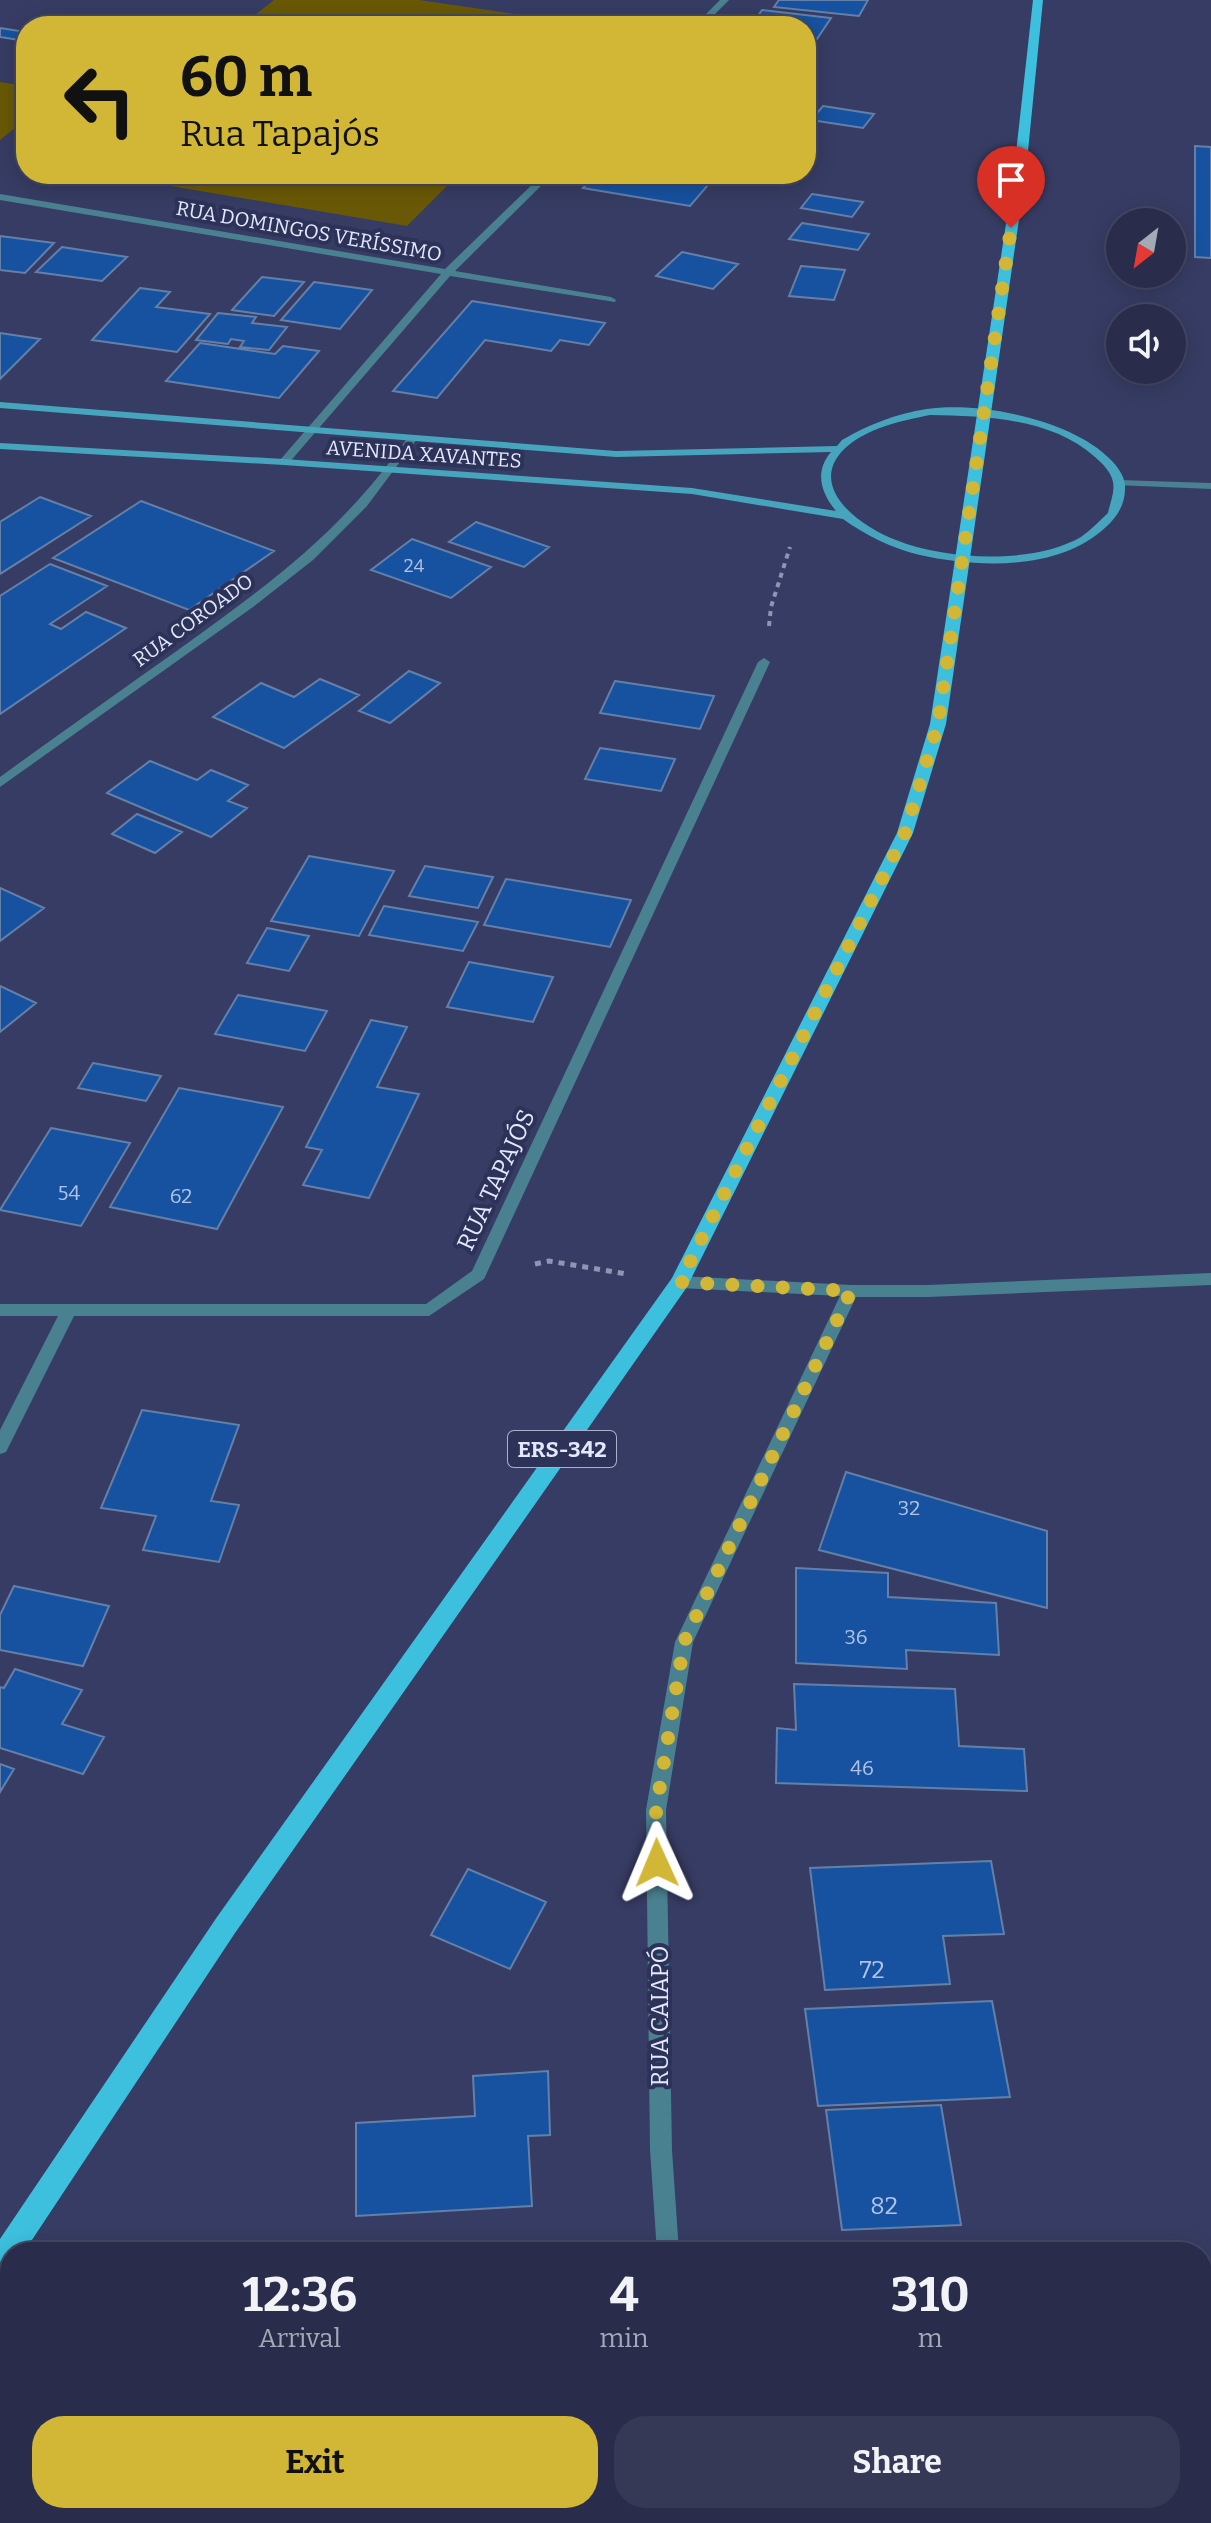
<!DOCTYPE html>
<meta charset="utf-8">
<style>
body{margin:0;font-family:Bitter,serif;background:#353955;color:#f1f3f6;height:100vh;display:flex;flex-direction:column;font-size:30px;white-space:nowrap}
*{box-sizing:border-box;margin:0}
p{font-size:26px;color:#a5a8b5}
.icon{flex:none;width:44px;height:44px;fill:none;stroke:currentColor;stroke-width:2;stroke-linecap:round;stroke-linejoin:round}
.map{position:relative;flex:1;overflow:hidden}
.drawer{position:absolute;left:0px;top:2242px;width:1212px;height:282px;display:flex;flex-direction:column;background:#292d4b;border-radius:32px 32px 0 0;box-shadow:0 4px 20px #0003,0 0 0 2px #454963}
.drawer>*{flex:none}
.guide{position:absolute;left:16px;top:16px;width:800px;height:168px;border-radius:32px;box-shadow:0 4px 20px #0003,0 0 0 2px #454963;background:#d2b736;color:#111;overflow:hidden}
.needle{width:52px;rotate:211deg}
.tools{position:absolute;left:1106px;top:208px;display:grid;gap:16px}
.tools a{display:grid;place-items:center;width:80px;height:80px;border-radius:50%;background:#292d4b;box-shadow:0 4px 20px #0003,0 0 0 2px #454963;font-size:40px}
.pin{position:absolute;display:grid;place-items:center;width:68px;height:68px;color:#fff;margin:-82px -34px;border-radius:50% 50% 50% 0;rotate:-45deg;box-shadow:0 0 8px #0007}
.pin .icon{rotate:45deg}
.me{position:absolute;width:88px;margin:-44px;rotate:359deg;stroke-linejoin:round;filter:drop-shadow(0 0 6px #0008)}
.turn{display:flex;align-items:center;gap:28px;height:168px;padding:0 32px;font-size:36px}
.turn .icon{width:104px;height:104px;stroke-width:2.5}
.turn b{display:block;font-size:56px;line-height:68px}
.eta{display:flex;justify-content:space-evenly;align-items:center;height:136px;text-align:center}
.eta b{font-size:48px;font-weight:700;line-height:56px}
.primary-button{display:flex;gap:16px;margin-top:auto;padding:16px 32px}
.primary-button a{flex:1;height:92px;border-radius:32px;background:#d2b736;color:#111;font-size:32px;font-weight:700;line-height:92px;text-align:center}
.primary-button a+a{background:#353955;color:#f1f3f6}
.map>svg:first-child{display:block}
.green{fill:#695906}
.building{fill:#16529f;stroke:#6480a8;stroke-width:2}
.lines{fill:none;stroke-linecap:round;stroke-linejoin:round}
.path-far1{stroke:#9095b3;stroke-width:4;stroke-dasharray:5 5;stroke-linecap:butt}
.path{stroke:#9095b3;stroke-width:5;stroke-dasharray:6 6;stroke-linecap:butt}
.minor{fill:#4a8190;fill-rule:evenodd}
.tertiary{fill:#4a8190;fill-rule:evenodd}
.secondary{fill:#46a5bc;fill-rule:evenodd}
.primary{fill:#3dc0de;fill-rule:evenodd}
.route{stroke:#d2b736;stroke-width:14;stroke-dasharray:0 25.2}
.labels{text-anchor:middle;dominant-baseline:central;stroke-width:8;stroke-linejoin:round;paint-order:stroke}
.far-number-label{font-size:18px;fill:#b0c2e5}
.far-street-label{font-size:20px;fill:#e3e8fc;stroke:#2d3259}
.number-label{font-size:20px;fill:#b0c2e5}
.shield{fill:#2d3259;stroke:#acb1cb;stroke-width:2}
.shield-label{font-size:22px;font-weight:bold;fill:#e3e8fc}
.street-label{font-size:24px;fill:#e3e8fc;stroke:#2d3259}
.near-number-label{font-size:24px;fill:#b0c2e5}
</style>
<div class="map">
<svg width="1211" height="2523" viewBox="0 0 1211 2523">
<rect width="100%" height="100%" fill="#373c64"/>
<path class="green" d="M 274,0 L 419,0 L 597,26 L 241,26 Z
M 0,82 L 26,86 L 26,119 L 0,140 Z
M 100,174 L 459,174 L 407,226 Z"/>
<path class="building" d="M 779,0 L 868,0 L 859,16 L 774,7 Z
M 762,10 L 831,18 L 817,39 L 806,38 L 806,26 L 751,26 Z
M 0,28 L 26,32 L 26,41 L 0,37 Z
M 823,106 L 874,114 L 863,128 L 811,120 Z
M 1195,146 L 1211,147 L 1211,258 L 1195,257 Z
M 597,174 L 639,174 L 708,185 L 690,206 L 583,188 Z
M 812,194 L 863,202 L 852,217 L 801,208 Z
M 802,223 L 869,234 L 858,250 L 789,239 Z
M 0,236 L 54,243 L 25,273 L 0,270 Z
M 62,247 L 127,257 L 102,281 L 36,272 Z
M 682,252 L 738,264 L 713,289 L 656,276 Z
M 801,266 L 845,270 L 834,300 L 789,296 Z
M 262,277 L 304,282 L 274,316 L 232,310 Z
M 314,282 L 372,290 L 340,329 L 281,320 Z
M 140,288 L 170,292 L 156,307 L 210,314 L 177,352 L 92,340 Z
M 472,301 L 605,323 L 589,345 L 560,340 L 551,351 L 485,340 L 437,398 L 393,391 Z
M 218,313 L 256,317 L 252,323 L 287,327 L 269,350 L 240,347 L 244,341 L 231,339 L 228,344 L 196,340 Z
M 0,333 L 40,339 L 0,379 Z
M 200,343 L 275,354 L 283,346 L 319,351 L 279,398 L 166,381 Z
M 40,497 L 91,516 L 0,574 L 0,522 Z
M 141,501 L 274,551 L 189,610 L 53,558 Z
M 476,522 L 549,547 L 524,567 L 449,542 Z
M 412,539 L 491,567 L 451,598 L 371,570 Z
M 50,564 L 107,586 L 50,624 L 61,629 L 86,612 L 126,628 L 0,714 L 0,596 Z
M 409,671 L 440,683 L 390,723 L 359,711 Z
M 320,679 L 359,695 L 284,748 L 213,717 L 261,683 L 294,697 Z
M 615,681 L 714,696 L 700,729 L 600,713 Z
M 600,748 L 675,759 L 661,791 L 585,779 Z
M 150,761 L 197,780 L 211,770 L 248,785 L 228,801 L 247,808 L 211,837 L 107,793 Z
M 137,814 L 182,832 L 155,853 L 112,834 Z
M 309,856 L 394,871 L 359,936 L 271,921 Z
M 425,866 L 493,877 L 478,908 L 409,896 Z
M 506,879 L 631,900 L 610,947 L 484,925 Z
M 0,888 L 44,908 L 0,941 Z
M 384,906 L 478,922 L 463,951 L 369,935 Z
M 267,928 L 309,936 L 289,971 L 247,963 Z
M 469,962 L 553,977 L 533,1022 L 447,1007 Z
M 0,986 L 36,1003 L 0,1032 Z
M 238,995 L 327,1011 L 305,1051 L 215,1034 Z
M 371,1020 L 407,1027 L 377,1087 L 419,1094 L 369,1198 L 303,1185 L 322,1150 L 306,1147 Z
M 93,1063 L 161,1076 L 146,1101 L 78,1088 Z
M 179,1088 L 283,1107 L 217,1229 L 110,1207 Z
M 51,1128 L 130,1143 L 81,1226 L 0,1210 Z
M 142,1410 L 239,1425 L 211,1501 L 239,1505 L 219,1562 L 143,1550 L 156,1516 L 101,1508 Z
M 846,1472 L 1047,1531 L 1047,1608 L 819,1550 Z
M 796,1568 L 888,1573 L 888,1597 L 996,1603 L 999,1655 L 906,1650 L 907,1669 L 796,1663 Z
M 14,1586 L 109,1606 L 83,1666 L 0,1650 L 0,1615 Z
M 15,1669 L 82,1690 L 62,1724 L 104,1737 L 83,1774 L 0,1748 L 0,1687 L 4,1688 Z
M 794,1684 L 955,1689 L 959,1746 L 1024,1749 L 1027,1791 L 776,1783 L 777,1728 L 796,1730 Z
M 0,1764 L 14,1769 L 0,1792 Z
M 991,1861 L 1004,1934 L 943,1936 L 950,1984 L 825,1990 L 810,1868 Z
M 468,1869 L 546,1902 L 510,1969 L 431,1935 Z
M 992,2001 L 1010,2097 L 818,2106 L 805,2009 Z
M 548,2071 L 550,2135 L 528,2136 L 532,2206 L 356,2216 L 356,2123 L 475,2116 L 473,2076 Z
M 941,2105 L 961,2225 L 842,2230 L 826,2110 Z
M 533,2244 L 534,2252 L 412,2252 Z
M 1209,2437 L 1211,2523 L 1117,2523 L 1116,2514 L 1202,2514 L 1202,2438 Z
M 320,2514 L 504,2514 L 503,2523 L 319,2523 Z"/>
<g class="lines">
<path class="path-far1" d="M 769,626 L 771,607 L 790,547"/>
<path class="path" d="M 535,1264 L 549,1261 L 627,1274"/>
<path class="minor" d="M 720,0 L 729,0 L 703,26 L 694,26 Z
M 543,174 L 553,174 L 455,271 L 611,297 L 616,300 L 615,302 L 450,276 L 288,464 L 284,465 L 278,462 L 280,460 L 441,274 L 0,200 L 0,194 L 445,269 Z
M 408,437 L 417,439 L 367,506 L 313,560 L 253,607 L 0,787 L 0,777 C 59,734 119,692 178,650 C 271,583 342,532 408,437 Z
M 764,658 L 770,662 L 484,1279 L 429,1316 L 74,1316 L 6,1452 L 0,1454 L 0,1430 L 58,1316 L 0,1316 L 0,1304 L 426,1304 L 472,1271 L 758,662 Z
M 1211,1273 L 1211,1285 L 928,1297 L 856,1297 L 693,1642 L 666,1810 L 672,2150 L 679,2252 L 657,2252 L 650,2150 L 646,1810 L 675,1642 L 840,1296 L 680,1288 L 672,1282 L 680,1276 L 851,1285 L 928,1285 Z
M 674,2514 L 698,2514 L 699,2523 L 675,2523 Z"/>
<path class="tertiary" d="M 1119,480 L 1211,483 L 1211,489 L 1115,485 L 1115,481 Z"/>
<path class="secondary" d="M 0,402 L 616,451 L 837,446 L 842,440 C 870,424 895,414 927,409 C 980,401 1072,420 1110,459 C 1117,466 1124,475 1125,485 C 1126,503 1118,516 1106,527 C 1059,571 978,568 920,555 C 891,548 867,536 843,519 L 692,494 L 284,465 L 0,449 L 0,443 L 284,459 L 692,488 L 836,511 C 821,493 814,472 831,452 L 616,457 L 0,408 ZM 930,415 C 986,416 1051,418 1095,457 C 1103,464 1111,472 1113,482 C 1115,492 1110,503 1108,513 C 1099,521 1091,530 1081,537 C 1032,565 946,560 896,540 C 858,526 801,483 850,444 C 874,426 902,421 930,415 Z"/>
<path class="primary" d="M 1033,0 L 1043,0 L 1026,171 L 946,724 L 913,833 L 687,1287 L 235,1933 L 24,2252 L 10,2252 L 10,2272 L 0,2277 L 0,2239 L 217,1917 L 672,1278 L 897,833 L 930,724 L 1014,171 Z"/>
</g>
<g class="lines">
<path class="route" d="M 657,1863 L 656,1810 L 684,1642 L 851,1291 L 680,1282 L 905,833 L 938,724 L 1011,228"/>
</g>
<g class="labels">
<g class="far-number-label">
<text x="414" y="566">24</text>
</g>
<g class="far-street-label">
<text transform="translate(309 231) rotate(10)">RUA DOMINGOS VERÍSSIMO</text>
<text transform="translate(424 454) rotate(4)">AVENIDA XAVANTES</text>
<text transform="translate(193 620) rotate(-36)">RUA COROADO</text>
</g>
<g class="number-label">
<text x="69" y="1193">54</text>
<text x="181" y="1196">62</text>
<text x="909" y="1508">32</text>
<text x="856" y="1637">36</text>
<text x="862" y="1768">46</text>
</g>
<rect class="shield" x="508" y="1431" width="108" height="36" rx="6"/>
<g class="shield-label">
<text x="562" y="1449">ERS-342</text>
</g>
<g class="street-label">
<text transform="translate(496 1180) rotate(-65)">RUA TAPAJÓS</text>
<text transform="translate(660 2016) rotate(-90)">RUA CAIAPÓ</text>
</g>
<g class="near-number-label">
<text x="872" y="1970">72</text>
<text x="884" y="2206">82</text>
</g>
</g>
</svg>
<div class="tools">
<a><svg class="needle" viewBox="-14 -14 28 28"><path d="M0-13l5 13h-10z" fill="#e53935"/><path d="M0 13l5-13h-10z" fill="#a5a8b5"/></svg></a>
<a><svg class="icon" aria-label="sound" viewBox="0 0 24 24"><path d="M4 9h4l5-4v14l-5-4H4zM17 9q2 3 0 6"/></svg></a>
</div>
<div class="pin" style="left:1011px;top:228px;background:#d93025"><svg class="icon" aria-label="arrive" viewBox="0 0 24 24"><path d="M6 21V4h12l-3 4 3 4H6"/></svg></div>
<svg class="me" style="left:657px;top:1863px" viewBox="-20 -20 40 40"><path d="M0-17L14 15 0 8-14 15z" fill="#d2b736" stroke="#fff" stroke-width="4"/></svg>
<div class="guide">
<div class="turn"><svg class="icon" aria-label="left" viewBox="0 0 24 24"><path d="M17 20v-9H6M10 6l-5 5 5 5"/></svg><div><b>60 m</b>Rua Tapajós</div></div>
</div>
<section class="drawer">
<div class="eta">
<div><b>12:36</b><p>Arrival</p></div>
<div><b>4</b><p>min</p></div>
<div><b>310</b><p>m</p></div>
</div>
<div class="primary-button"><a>Exit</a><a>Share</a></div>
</section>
</div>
